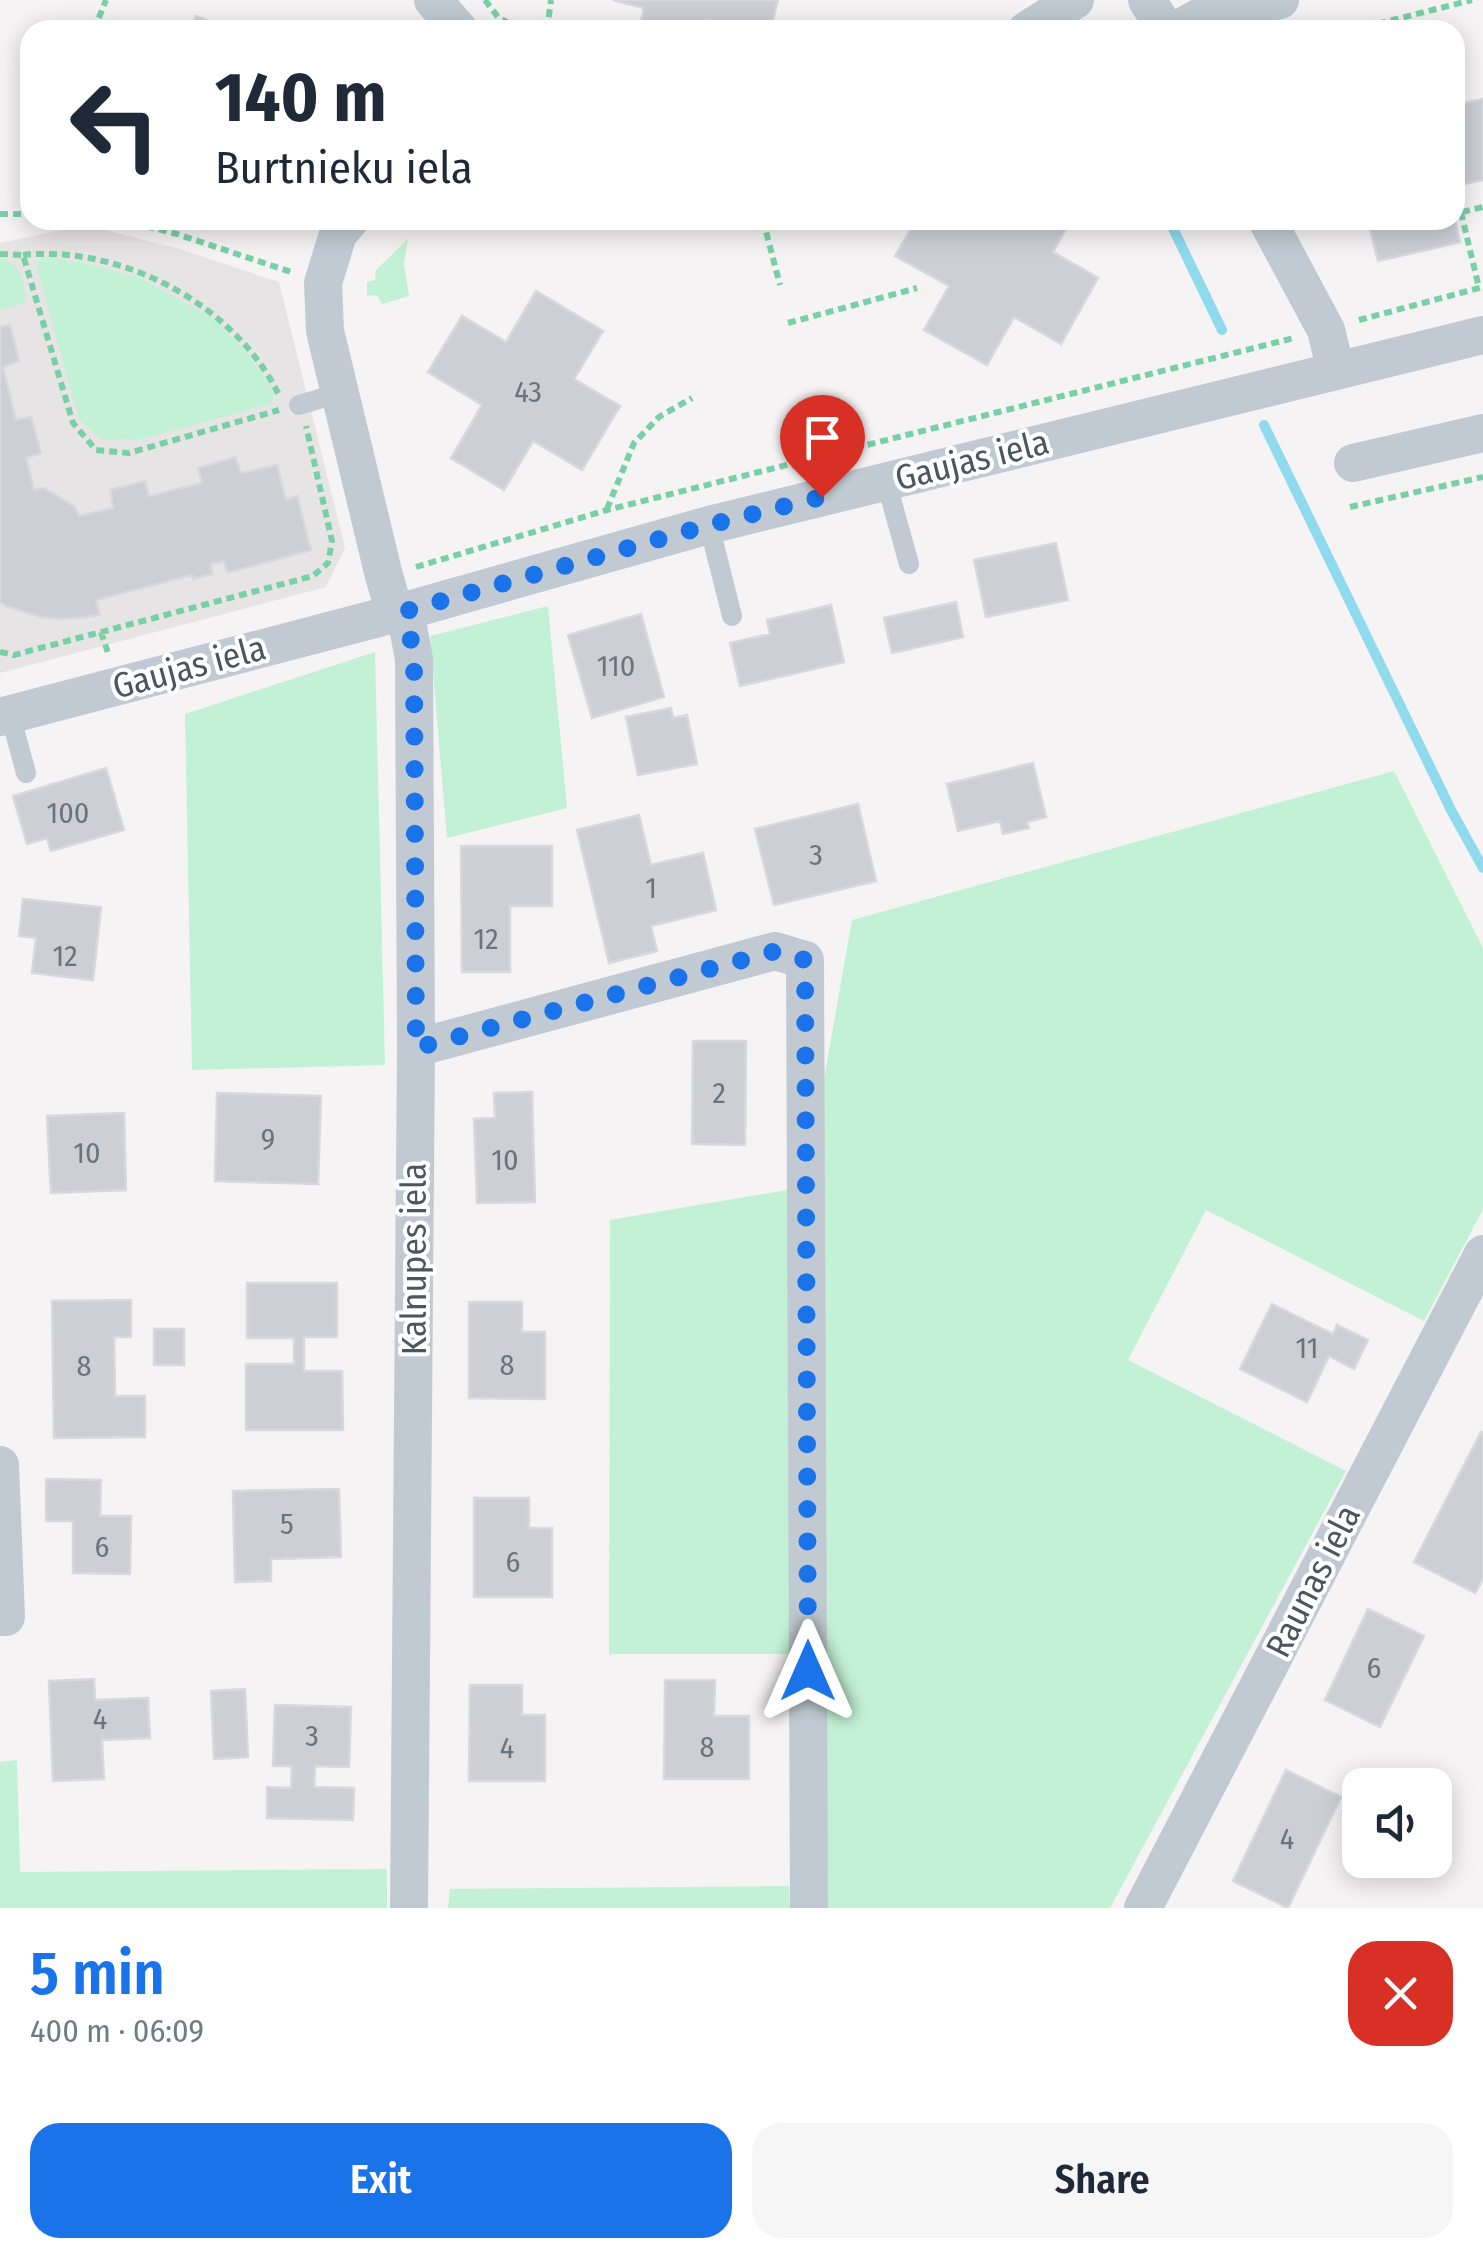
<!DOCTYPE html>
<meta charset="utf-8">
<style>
body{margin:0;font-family:"Fira Sans Condensed",sans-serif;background:#f6f6f7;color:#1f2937;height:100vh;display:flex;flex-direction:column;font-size:38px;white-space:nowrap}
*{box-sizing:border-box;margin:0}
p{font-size:32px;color:#747a83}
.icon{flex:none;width:55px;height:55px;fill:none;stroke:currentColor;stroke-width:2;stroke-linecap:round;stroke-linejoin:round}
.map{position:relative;height:1908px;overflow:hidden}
.sheet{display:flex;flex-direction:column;background:#fff;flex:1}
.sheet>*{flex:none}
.banner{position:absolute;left:20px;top:20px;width:1445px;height:210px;border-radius:30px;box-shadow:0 5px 25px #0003;background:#fff;color:#1f2937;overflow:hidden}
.fabs{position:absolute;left:1342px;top:1768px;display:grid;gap:20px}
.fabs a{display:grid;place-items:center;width:110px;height:110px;border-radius:20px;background:#fff;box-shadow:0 5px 25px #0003;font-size:50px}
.pin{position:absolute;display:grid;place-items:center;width:85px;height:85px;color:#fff;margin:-102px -42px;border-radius:50% 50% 50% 0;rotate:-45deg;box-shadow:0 0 10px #0007}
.pin .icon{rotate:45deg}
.me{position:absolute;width:110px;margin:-55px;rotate:0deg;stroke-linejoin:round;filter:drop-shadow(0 0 8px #0008)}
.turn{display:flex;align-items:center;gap:35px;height:210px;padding:0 30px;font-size:45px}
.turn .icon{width:130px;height:130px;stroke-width:2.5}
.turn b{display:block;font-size:70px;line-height:85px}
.round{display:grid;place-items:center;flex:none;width:105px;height:105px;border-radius:30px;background:#f6f6f7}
.overview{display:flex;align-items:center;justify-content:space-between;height:170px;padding:0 30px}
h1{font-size:60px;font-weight:600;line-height:75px;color:#1a73e8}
.action{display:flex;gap:20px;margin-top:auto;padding:20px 30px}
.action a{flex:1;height:115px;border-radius:30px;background:#1a73e8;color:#fff;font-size:40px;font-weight:600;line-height:115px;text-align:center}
.action a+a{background:#f6f6f7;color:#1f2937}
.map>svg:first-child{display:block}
.education{fill:#e6e4e5}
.green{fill:#c3f1d5}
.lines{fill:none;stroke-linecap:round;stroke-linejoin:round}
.stream{stroke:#90daee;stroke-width:10}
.building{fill:#cdcfd5;stroke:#d7d9de;stroke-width:2.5}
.path{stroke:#7ad0a6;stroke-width:6;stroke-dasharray:8 5;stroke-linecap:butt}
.lane{stroke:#c1cad2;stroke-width:20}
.street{stroke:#c1cad2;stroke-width:38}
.route{stroke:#1a73e8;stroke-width:18;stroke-dasharray:0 32.4}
.labels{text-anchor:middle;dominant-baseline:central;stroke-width:8;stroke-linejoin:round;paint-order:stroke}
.number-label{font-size:30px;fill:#6b747e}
.street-label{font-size:35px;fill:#4a5661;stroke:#fff}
</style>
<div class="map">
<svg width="1483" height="1908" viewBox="0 0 1483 1908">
<rect width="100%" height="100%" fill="#f5f3f3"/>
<path class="education" d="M 85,225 L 180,249 L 279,282 L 345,548 L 326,587 L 0,673 L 0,243 Z"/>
<path class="green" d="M 408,239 L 404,264 L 409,296 L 382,304 L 377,295 L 367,296 L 367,282 L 375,280 L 376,270 Z
M 42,257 L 84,263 L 138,277 L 212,317 L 248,354 L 275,392 L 271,404 L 142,439 L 101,440 L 79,419 L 36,265 Z
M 0,258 C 24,265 22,281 27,302 L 0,310 Z
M 548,606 L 567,808 L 447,838 L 430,636 Z
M 375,652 L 385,1065 L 192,1070 L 185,714 Z
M 1394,771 L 1483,948 L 1483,1209 L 1424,1321 L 1206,1210 L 1128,1360 L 1346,1471 L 1110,1908 L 824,1908 L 824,1079 L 852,920 Z
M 798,1188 L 795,1654 L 609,1654 L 610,1220 Z
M 17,1760 L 20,1872 L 387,1869 L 387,1908 L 0,1908 L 0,1762 Z
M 789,1886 L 790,1908 L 448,1908 L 450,1889 Z"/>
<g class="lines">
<path class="stream" d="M 1169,220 L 1222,330
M 1264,425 L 1451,810 L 1483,868"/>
</g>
<path class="building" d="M 613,0 L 778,0 L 770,30 L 746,30 L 708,20 L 705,30 L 639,30 L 644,8 Z
M 196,16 L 231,30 L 190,30 Z
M 1483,99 L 1483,180 L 1455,186 L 1455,105 Z
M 916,220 L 1071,220 L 1053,252 L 1098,278 L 1061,344 L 1014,317 L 987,365 L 924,330 L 949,286 L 895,256 Z
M 1368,220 L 1455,220 L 1460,242 L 1378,261 Z
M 536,291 L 603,331 L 574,379 L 620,406 L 582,470 L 533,441 L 504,490 L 451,458 L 482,405 L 428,372 L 462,316 L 506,342 Z
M 10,325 L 19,361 L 3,367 L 16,420 L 31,417 L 41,453 L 26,458 L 34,490 L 44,488 L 75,507 L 79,516 L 113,508 L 110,490 L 145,481 L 149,496 L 202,483 L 198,468 L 235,457 L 241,473 L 277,465 L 286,500 L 297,496 L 311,550 L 227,573 L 224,561 L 210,564 L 213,574 L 193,579 L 192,575 L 96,600 L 100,615 L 86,617 L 61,619 L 42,617 L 8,607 L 0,602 L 0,327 Z
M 1056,543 L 1068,600 L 986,617 L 974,560 Z
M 956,602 L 963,637 L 892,653 L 884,618 Z
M 831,605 L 844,662 L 740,686 L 730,643 L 770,634 L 767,620 Z
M 641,614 L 664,697 L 592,718 L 568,635 Z
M 671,708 L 673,718 L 687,715 L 697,764 L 638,775 L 626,717 Z
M 1033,763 L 1046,817 L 1027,822 L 1029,828 L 1003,834 L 1000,821 L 958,831 L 947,784 Z
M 106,768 L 124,830 L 51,851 L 47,838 L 27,844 L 13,796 Z
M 858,804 L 876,881 L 774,905 L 755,829 Z
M 639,815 L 651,865 L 703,853 L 716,910 L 651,926 L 657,951 L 609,963 L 577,830 Z
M 461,846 L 552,846 L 552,906 L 510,906 L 510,972 L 462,972 Z
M 23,899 L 101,907 L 93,980 L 32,973 L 36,938 L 19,936 Z
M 693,1041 L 746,1041 L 745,1145 L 692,1144 Z
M 532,1092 L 535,1202 L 477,1203 L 474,1119 L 495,1118 L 494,1093 Z
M 217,1093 L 321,1096 L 318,1184 L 215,1181 Z
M 124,1113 L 126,1190 L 51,1193 L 47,1116 Z
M 247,1283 L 337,1283 L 337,1337 L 304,1337 L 304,1371 L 342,1371 L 343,1430 L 246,1430 L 246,1364 L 294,1364 L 294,1338 L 247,1338 Z
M 131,1300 L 131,1337 L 114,1337 L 115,1396 L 145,1396 L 145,1437 L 54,1438 L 52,1301 Z
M 469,1302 L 522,1302 L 522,1332 L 545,1332 L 545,1399 L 469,1398 Z
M 1272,1304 L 1333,1334 L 1337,1325 L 1368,1340 L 1354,1369 L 1329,1356 L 1307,1402 L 1240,1369 Z
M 154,1329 L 184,1329 L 184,1365 L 154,1365 Z
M 1481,1432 L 1483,1433 L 1483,1579 L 1475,1593 L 1414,1562 Z
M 46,1479 L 101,1480 L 100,1516 L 131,1516 L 130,1574 L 73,1573 L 73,1521 L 46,1521 Z
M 339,1489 L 341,1557 L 271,1559 L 271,1581 L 235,1582 L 233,1491 Z
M 474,1498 L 529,1498 L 529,1528 L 552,1528 L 552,1597 L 474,1597 Z
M 1368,1609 L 1424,1636 L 1380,1727 L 1325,1700 Z
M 94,1679 L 95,1700 L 148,1698 L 150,1738 L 102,1740 L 104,1779 L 53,1781 L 49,1681 Z
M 665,1680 L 715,1680 L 714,1716 L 749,1716 L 749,1779 L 664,1779 Z
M 470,1685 L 522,1685 L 522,1715 L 545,1715 L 545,1781 L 469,1781 Z
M 245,1689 L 248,1757 L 214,1759 L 211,1691 Z
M 275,1705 L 351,1707 L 349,1767 L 315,1766 L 314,1787 L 354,1788 L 353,1820 L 267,1818 L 267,1787 L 291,1788 L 292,1766 L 273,1766 Z
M 1286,1770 L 1341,1797 L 1288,1908 L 1233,1881 Z"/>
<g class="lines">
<path class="path" d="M 485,0 L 498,17 L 521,30
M 94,30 L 106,0
M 547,30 L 551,0
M 1353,30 L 1472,0
M 1455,187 L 1479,288
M 1462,212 L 1483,207
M 0,214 L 30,214
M 121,220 L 177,234 L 294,273
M 763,220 L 780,285
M 0,254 L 23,255 L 73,423 L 96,450 L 129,453 L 279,410
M 23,255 C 123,245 235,305 279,395
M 1359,320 L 1483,287
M 788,323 L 917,288
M 1350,507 L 1483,477
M 607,509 L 634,443 L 659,417 L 692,398
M 416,567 L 607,510 L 1294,338
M 101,632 L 108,653
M 0,652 L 14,655 L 313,576 L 328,563 L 332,541 L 306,426"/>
<path class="lane" d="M 299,405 L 339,393
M 886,481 L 909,564
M 709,525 L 732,616
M 10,714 L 26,773"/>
<path class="street" d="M 433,0 L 459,30
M 1147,0 L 1166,30
M 1027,30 L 1075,0
M 1177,30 L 1221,5 L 1260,5 L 1280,0
M 350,220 L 338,234 L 323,283 L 325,331 L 384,576 L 395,613
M 1267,220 L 1326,330 L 1336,371
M 1353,463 L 1483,433
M 405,611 L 414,659 L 416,1048 L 409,1908
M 0,717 L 405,611 L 709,525 L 1483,335
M 416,1048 L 775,951 L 805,960 L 809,1908
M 0,1465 L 6,1617 L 0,1617
M 1143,1908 L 1483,1254"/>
</g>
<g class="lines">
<path class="route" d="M 808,1671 L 805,960 L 776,951 L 416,1048 L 414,659 L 406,611 L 709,525 L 822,497"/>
</g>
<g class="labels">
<g class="number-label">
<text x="528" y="392">43</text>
<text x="616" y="666">110</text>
<text x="68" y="813">100</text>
<text x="816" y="855">3</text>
<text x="651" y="888">1</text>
<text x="486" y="939">12</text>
<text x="65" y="956">12</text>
<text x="719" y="1093">2</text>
<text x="268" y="1139">9</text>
<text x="87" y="1153">10</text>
<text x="505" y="1160">10</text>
<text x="1307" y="1348">11</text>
<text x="507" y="1365">8</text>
<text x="84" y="1366">8</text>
<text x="287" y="1524">5</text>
<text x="102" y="1547">6</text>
<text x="513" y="1562">6</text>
<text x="1374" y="1668">6</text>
<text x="100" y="1719">4</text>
<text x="312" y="1736">3</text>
<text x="707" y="1747">8</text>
<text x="507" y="1748">4</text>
<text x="1287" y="1839">4</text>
</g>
<g class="street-label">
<text transform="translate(972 460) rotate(-14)">Gaujas iela</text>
<text transform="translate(189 667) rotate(-15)">Gaujas iela</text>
<text transform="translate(414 1259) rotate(-90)">Kalnupes iela</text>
<text transform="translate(1313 1581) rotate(-63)">Raunas iela</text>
</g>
</g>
</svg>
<div class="fabs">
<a><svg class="icon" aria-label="sound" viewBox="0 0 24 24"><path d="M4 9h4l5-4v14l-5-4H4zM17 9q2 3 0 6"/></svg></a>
</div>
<div class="pin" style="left:822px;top:497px;background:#d93025"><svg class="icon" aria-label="arrive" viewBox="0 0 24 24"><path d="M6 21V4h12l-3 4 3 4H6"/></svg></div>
<svg class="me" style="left:808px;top:1671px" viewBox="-20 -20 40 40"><path d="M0-17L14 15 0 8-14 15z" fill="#1a73e8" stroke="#fff" stroke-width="4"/></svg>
<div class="banner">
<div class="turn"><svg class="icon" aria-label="left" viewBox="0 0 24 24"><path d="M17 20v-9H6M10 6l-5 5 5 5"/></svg><div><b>140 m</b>Burtnieku iela</div></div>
</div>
</div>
<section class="sheet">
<div class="overview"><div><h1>5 min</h1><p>400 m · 06:09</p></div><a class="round" style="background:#d93025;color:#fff"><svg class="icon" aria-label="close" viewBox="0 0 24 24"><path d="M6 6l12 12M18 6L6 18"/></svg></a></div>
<div class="action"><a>Exit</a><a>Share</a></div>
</section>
